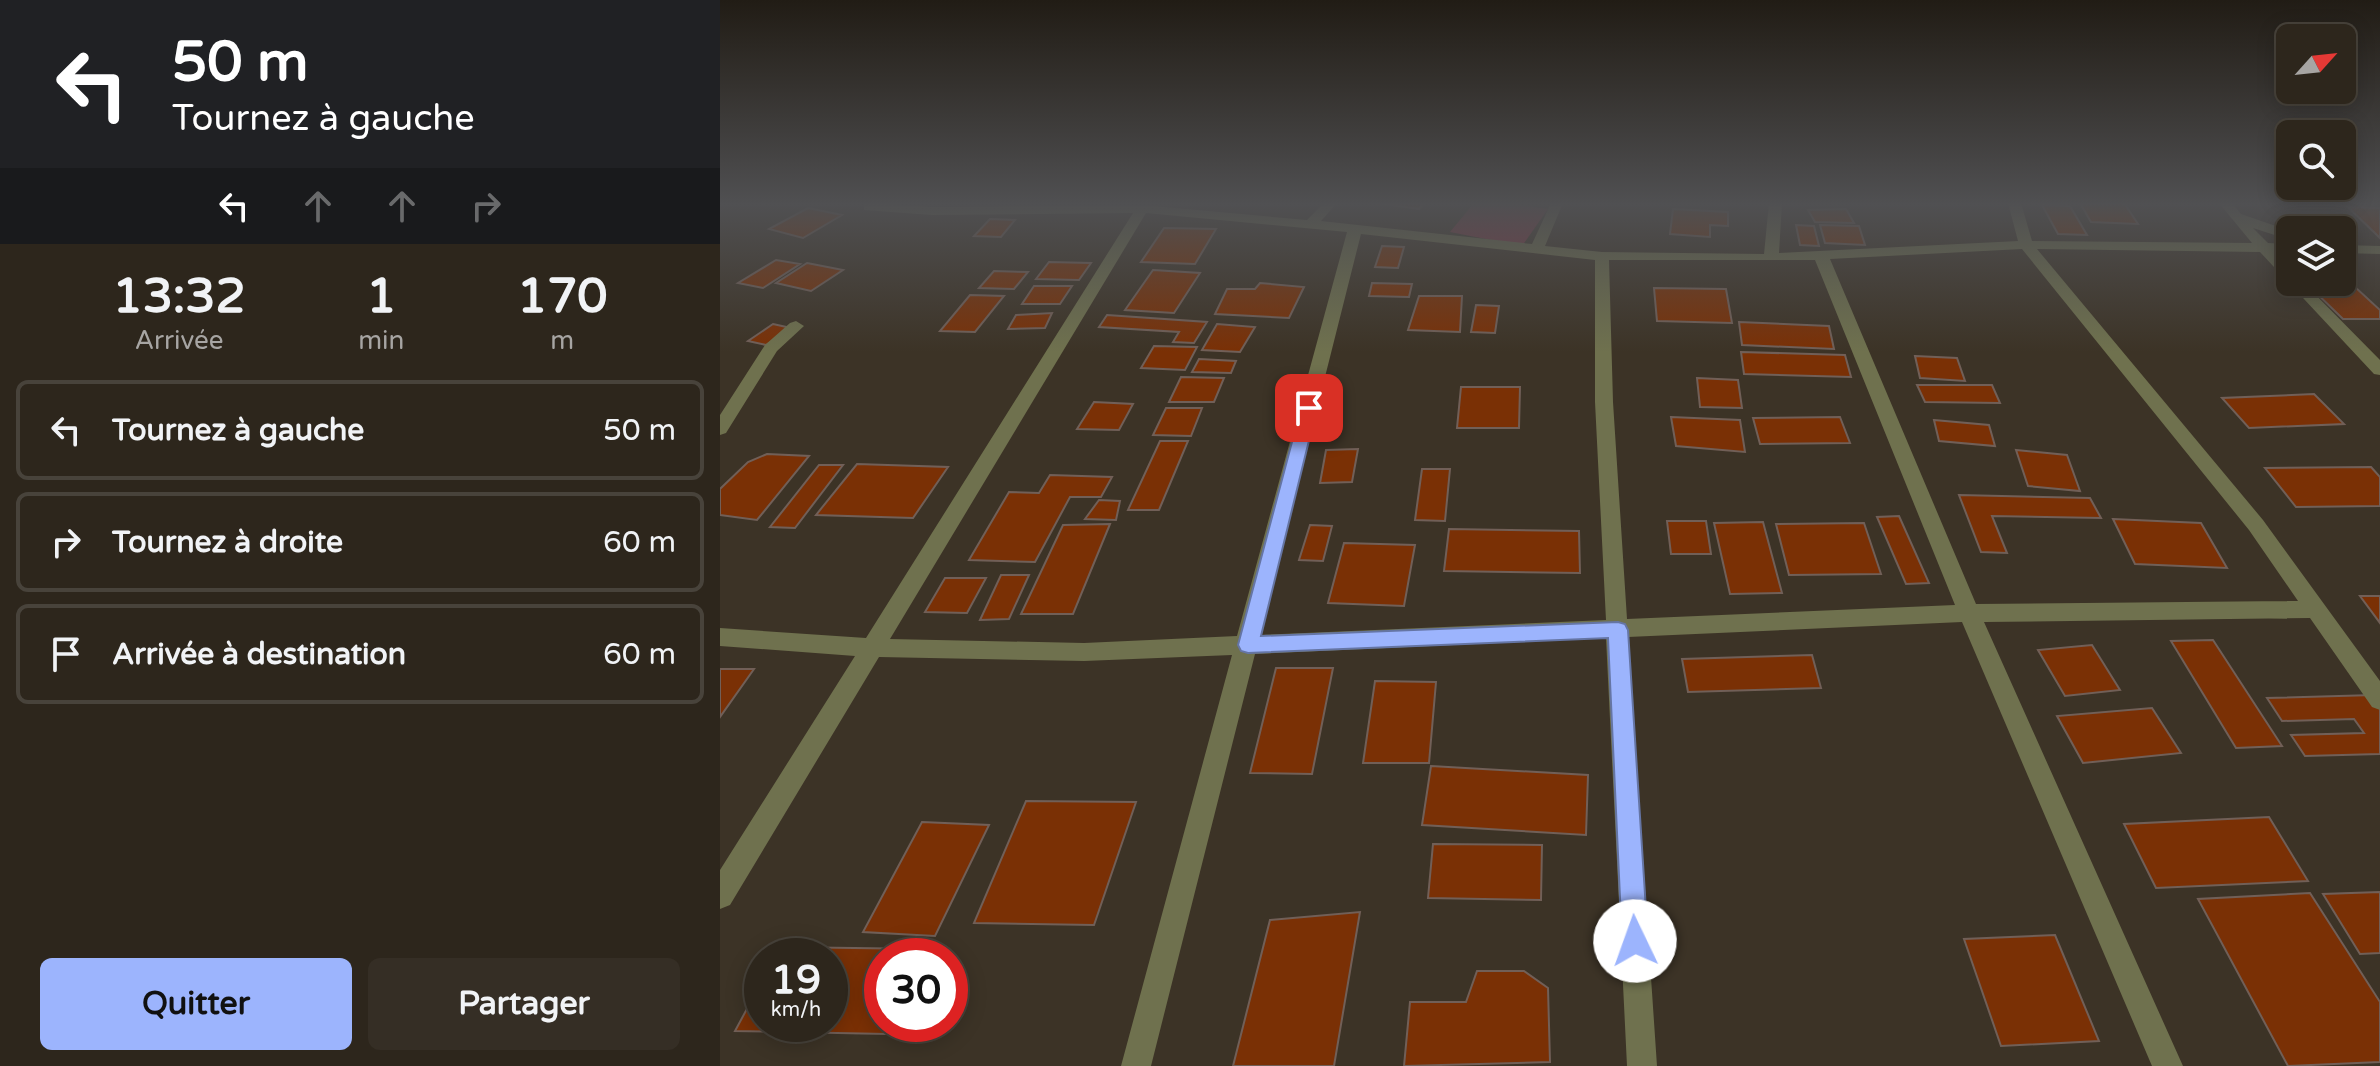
<!DOCTYPE html>
<html lang="fr">
<meta charset="utf-8">
<style>
body{margin:0;font-family:"Varela Round",sans-serif;background:#352e25;color:#f1f3f6;height:100vh;display:flex;flex-direction:column;font-size:30px;white-space:nowrap}
*{box-sizing:border-box;margin:0}
p{font-size:26px;color:#a7a5a3}
.icon{flex:none;width:44px;height:44px;fill:none;stroke:currentColor;stroke-width:2;stroke-linecap:round;stroke-linejoin:round}
.map{position:relative;flex:1;overflow:hidden}
.drawer{display:flex;flex-direction:column;background:#2d261c;width:720px}
.drawer>*{flex:none}
.top-card{background:#202124;color:#fff;overflow:hidden}
.needle{width:52px;rotate:63deg}
.buttons{position:absolute;left:1556px;top:24px;display:grid;gap:16px}
.buttons a{display:grid;place-items:center;width:80px;height:80px;border-radius:12px;background:#2d261c;box-shadow:0 4px 20px #0003,0 0 0 2px #48433b;font-size:40px}
.speed{position:absolute;left:24px;top:938px;display:flex;gap:16px;font-size:40px;font-weight:700;text-align:center}
.speed>*{display:grid;place-content:center;width:104px;height:104px;border-radius:50%;background:#2d261c;box-shadow:0 4px 20px #0003,0 0 0 2px #48433b;line-height:1}
.speed small{font-size:20px;font-weight:400}
.speed .limit{border:12px solid #d22;background:#fff;color:#111}
.pin{position:absolute;display:grid;place-items:center;width:68px;height:68px;color:#fff;margin:-34px;border-radius:16px;box-shadow:0 4px 12px #0006}
.me{position:absolute;width:88px;margin:-44px;rotate:357deg;stroke-linejoin:round;filter:drop-shadow(0 0 6px #0008)}
.turn{display:flex;align-items:center;gap:28px;height:168px;padding:0 40px;font-size:36px}
.turn .icon{width:104px;height:104px;stroke-width:2.5}
.turn b{display:block;font-size:56px;line-height:68px}
.lanes{display:flex;align-items:center;height:76px;padding:0 40px;background:#0003;justify-content:center;gap:40px;direction:ltr}
.lanes .off{opacity:.35}
.eta{display:flex;justify-content:space-evenly;align-items:center;height:136px;text-align:center}
.eta b{font-size:48px;font-weight:700;line-height:56px}
.cta{display:flex;gap:16px;margin-top:auto;padding:16px 40px}
.cta a{flex:1;height:92px;border-radius:12px;background:#9cb4fd;color:#111;font-size:32px;font-weight:700;line-height:92px;text-align:center}
.cta a+a{background:#352e25;color:#f1f3f6}
ul{padding:0;list-style:none}
li{display:flex;align-items:center;gap:24px;height:100px;margin:0 16px 12px;padding:0 24px;border:4px solid #48433b;border-radius:12px}
li div{flex:1}
li b{display:block;font-size:30px}
li em{font-style:normal}
main{display:flex;flex:1;min-height:0}
.map>svg:first-child{display:block}
.green{fill:#843444}
.building{fill:#7a3005;stroke:#715f57;stroke-width:2}
.lines{fill:none;stroke-linecap:round;stroke-linejoin:round}
.minor{fill:#6f714e;fill-rule:evenodd}
.route{fill:#9cb4fd;stroke:#6575a4;stroke-width:2}
</style>
<main>
<section class="drawer">
<div class="top-card">
<div class="turn"><svg class="icon" aria-label="left" viewBox="0 0 24 24"><path d="M17 20v-9H6M10 6l-5 5 5 5"/></svg><div><b>50 m</b>Tournez à gauche</div></div>
<div class="lanes"><svg class="icon" aria-label="left" viewBox="0 0 24 24"><path d="M17 20v-9H6M10 6l-5 5 5 5"/></svg><svg class="icon off" aria-label="ahead" viewBox="0 0 24 24"><path d="M12 20V5M6 11l6-6 6 6"/></svg><svg class="icon off" aria-label="ahead" viewBox="0 0 24 24"><path d="M12 20V5M6 11l6-6 6 6"/></svg><svg class="icon off" aria-label="right" viewBox="0 0 24 24"><path d="M7 20v-9h11M14 6l5 5-5 5"/></svg></div>
</div>
<div class="eta">
<div><b>13:32</b><p>Arrivée</p></div>
<div><b>1</b><p>min</p></div>
<div><b>170</b><p>m</p></div>
</div>
<ul>
<li><svg class="icon" aria-label="left" viewBox="0 0 24 24"><path d="M17 20v-9H6M10 6l-5 5 5 5"/></svg><div><b>Tournez à gauche</b></div><em>50 m</em></li>
<li><svg class="icon" aria-label="right" viewBox="0 0 24 24"><path d="M7 20v-9h11M14 6l5 5-5 5"/></svg><div><b>Tournez à droite</b></div><em>60 m</em></li>
<li><svg class="icon" aria-label="arrive" viewBox="0 0 24 24"><path d="M6 21V4h12l-3 4 3 4H6"/></svg><div><b>Arrivée à destination</b></div><em>60 m</em></li>
</ul>
<div class="cta"><a>Quitter</a><a>Partager</a></div>
</section>
<div class="map">
<svg width="1660" height="1066" viewBox="0 0 1660 1066">
<rect width="100%" height="100%" fill="#3c3326"/>
<path class="green" d="M 754,203 L 790,203 L 828,209 L 802,246 L 730,232 Z"/>
<path class="building" d="M 657,203 L 704,203 L 699,209 Z
M 1360,203 L 1404,203 L 1418,224 L 1371,222 Z
M 1322,205 L 1350,206 L 1367,235 L 1338,234 Z
M 1628,207 L 1660,208 L 1660,238 Z
M 88,208 L 122,215 L 83,238 L 49,229 Z
M 953,209 L 1008,212 L 1008,226 L 990,225 L 990,237 L 950,234 Z
M 1126,209 L 1134,223 L 1095,222 L 1088,210 Z
M 270,219 L 295,220 L 281,237 L 254,236 Z
M 1076,225 L 1094,226 L 1099,246 L 1080,245 Z
M 1100,225 L 1139,226 L 1145,245 L 1105,243 Z
M 444,228 L 496,229 L 475,264 L 421,262 Z
M 662,246 L 684,247 L 678,268 L 655,267 Z
M 56,260 L 80,264 L 43,288 L 18,283 Z
M 329,262 L 371,263 L 359,280 L 316,279 Z
M 87,263 L 123,270 L 91,291 L 56,283 Z
M 433,270 L 480,273 L 454,313 L 405,310 Z
M 274,271 L 308,272 L 294,289 L 259,288 Z
M 1622,275 L 1660,310 L 1660,319 L 1623,319 L 1585,282 L 1622,282 Z
M 540,283 L 584,287 L 569,318 L 495,314 L 507,289 L 535,289 Z
M 652,283 L 692,284 L 689,297 L 649,296 Z
M 314,286 L 352,286 L 340,304 L 302,304 Z
M 934,288 L 1006,289 L 1012,323 L 937,321 Z
M 250,295 L 284,296 L 255,332 L 220,331 Z
M 699,296 L 742,296 L 740,332 L 688,330 Z
M 756,305 L 779,306 L 775,333 L 751,332 Z
M 332,313 L 325,328 L 288,329 L 296,315 Z
M 387,315 L 487,322 L 474,343 L 453,342 L 459,332 L 379,327 Z
M 1019,322 L 1109,326 L 1114,349 L 1022,345 Z
M 53,324 L 71,328 L 46,345 L 28,341 Z
M 497,324 L 535,327 L 520,352 L 482,350 Z
M 434,346 L 477,347 L 465,370 L 421,368 Z
M 1021,352 L 1125,355 L 1131,377 L 1024,374 Z
M 1195,356 L 1237,358 L 1245,381 L 1200,378 Z
M 479,359 L 516,361 L 511,373 L 472,372 Z
M 461,377 L 504,378 L 494,402 L 449,402 Z
M 977,378 L 1018,380 L 1022,408 L 980,407 Z
M 1197,385 L 1272,385 L 1280,403 L 1205,402 Z
M 741,387 L 800,387 L 799,428 L 737,428 Z
M 1594,394 L 1624,424 L 1529,428 L 1502,398 Z
M 374,402 L 413,404 L 399,430 L 357,429 Z
M 446,408 L 482,408 L 471,436 L 433,435 Z
M 951,417 L 1020,420 L 1025,452 L 956,446 Z
M 1120,417 L 1130,443 L 1040,444 L 1033,418 Z
M 1214,420 L 1269,425 L 1275,446 L 1219,441 Z
M 440,441 L 468,441 L 439,510 L 408,510 Z
M 638,449 L 632,482 L 600,483 L 606,450 Z
M 1296,450 L 1347,455 L 1360,491 L 1308,486 Z
M 47,454 L 89,456 L 37,520 L 0,515 L 0,489 L 28,462 Z
M 137,464 L 228,467 L 193,518 L 96,515 Z
M 99,465 L 123,465 L 75,528 L 50,527 Z
M 1651,467 L 1660,477 L 1660,506 L 1576,507 L 1545,468 Z
M 702,469 L 730,469 L 725,521 L 695,520 Z
M 330,475 L 392,477 L 381,497 L 350,497 L 315,562 L 249,560 L 289,492 L 319,493 Z
M 1239,495 L 1370,498 L 1381,518 L 1272,516 L 1287,553 L 1261,552 Z
M 379,500 L 400,501 L 396,520 L 365,519 Z
M 1179,516 L 1209,583 L 1186,584 L 1157,517 Z
M 1393,519 L 1481,523 L 1507,568 L 1415,564 Z
M 947,521 L 986,521 L 991,554 L 951,554 Z
M 1043,522 L 1062,593 L 1010,594 L 994,523 Z
M 1144,523 L 1161,574 L 1069,575 L 1056,524 Z
M 390,524 L 353,614 L 301,614 L 343,525 Z
M 590,525 L 612,526 L 603,561 L 579,560 Z
M 729,529 L 859,531 L 860,573 L 724,571 Z
M 624,543 L 695,545 L 684,606 L 608,603 Z
M 281,575 L 309,575 L 289,619 L 260,620 Z
M 225,578 L 266,578 L 247,613 L 205,612 Z
M 1640,596 L 1660,596 L 1660,623 Z
M 1493,640 L 1562,746 L 1516,748 L 1451,641 Z
M 1372,645 L 1400,690 L 1345,696 L 1318,650 Z
M 1092,655 L 1101,688 L 968,692 L 962,659 Z
M 556,668 L 613,668 L 592,774 L 530,773 Z
M 0,669 L 34,669 L 0,717 Z
M 655,681 L 716,682 L 709,763 L 643,763 Z
M 1654,695 L 1660,703 L 1660,754 L 1585,756 L 1571,735 L 1644,733 L 1634,719 L 1562,721 L 1547,698 Z
M 1432,708 L 1461,753 L 1363,763 L 1337,716 Z
M 711,766 L 868,775 L 866,835 L 702,825 Z
M 306,801 L 416,802 L 374,925 L 254,923 Z
M 1549,817 L 1588,881 L 1436,888 L 1404,824 Z
M 202,822 L 269,825 L 215,936 L 143,932 Z
M 713,844 L 822,845 L 821,900 L 708,898 Z
M 1660,892 L 1660,953 L 1640,954 L 1603,894 Z
M 1590,893 L 1660,1002 L 1660,1062 L 1568,1066 L 1478,899 Z
M 640,912 L 614,1066 L 513,1066 L 550,920 Z
M 1335,935 L 1379,1041 L 1281,1046 L 1244,939 Z
M 61,947 L 206,949 L 203,956 L 162,956 L 162,1024 L 172,1024 L 167,1034 L 15,1031 L 42,981 L 42,1024 L 110,1024 L 110,956 L 56,956 Z
M 757,971 L 804,971 L 828,988 L 830,1062 L 684,1066 L 690,1002 L 746,1002 Z"/>
<g class="lines">
<path class="minor" d="M 149,203 L 212,207 L 422,205 L 587,220 L 604,203 L 617,203 L 601,221 L 812,244 L 831,203 L 843,203 L 825,246 L 882,252 L 1044,254 L 1049,203 L 1062,203 L 1059,253 L 1298,241 L 1288,203 L 1301,203 L 1312,241 L 1532,243 L 1499,203 L 1512,203 L 1521,214 L 1570,231 L 1570,240 L 1533,228 L 1548,243 L 1570,244 L 1570,252 L 1555,252 L 1570,268 L 1570,282 L 1583,282 L 1660,360 L 1660,375 L 1654,374 L 1540,252 L 1317,249 L 1543,520 L 1660,681 L 1660,710 L 1652,707 L 1590,618 L 1264,622 L 1463,1066 L 1432,1066 L 1242,622 L 908,637 L 937,1066 L 907,1066 L 886,638 L 535,654 L 431,1066 L 401,1066 L 512,655 L 364,661 L 159,657 L 10,905 L 0,909 L 0,870 L 135,656 L 0,646 L 0,628 L 146,638 L 413,213 L 212,215 L 144,210 L 144,204 ZM 426,213 L 627,232 L 517,636 L 364,643 L 170,639 ZM 641,234 L 875,260 L 875,402 L 886,620 L 540,635 ZM 1302,249 L 1529,530 L 1578,601 L 1256,604 L 1110,259 ZM 889,260 L 1095,260 L 1235,605 L 907,619 L 893,402 Z
M 1622,245 L 1660,246 L 1660,254 L 1622,253 Z
M 76,321 L 84,326 L 57,351 L 6,433 L 0,435 L 0,415 L 45,345 L 70,323 Z"/>
</g>
<linearGradient id="sky" x2="0" y2="1"><stop stop-color="#211c15"/><stop offset="0.58" stop-color="#505052"/><stop offset="1" stop-color="#505052" stop-opacity="0"/></linearGradient>
<rect width="1660" height="352" fill="url(#sky)"/>
<path class="route" d="M 589,402 L 597,408 L 541,636 L 898,622 L 905,624 L 908,630 L 928,941 L 924,950 L 915,954 L 906,950 L 902,941 L 888,638 L 528,653 L 521,651 L 518,645 L 581,408 Z"/>
</svg>
<div class="buttons">
<a><svg class="needle" viewBox="-14 -14 28 28"><path d="M0-13l5 13h-10z" fill="#e53935"/><path d="M0 13l5-13h-10z" fill="#a7a5a3"/></svg></a>
<a><svg class="icon" aria-label="search" viewBox="0 0 24 24"><circle cx="10" cy="10" r="6"/><path d="M15 15l6 6"/></svg></a>
<a><svg class="icon" aria-label="layers" viewBox="0 0 24 24"><path d="M12 4l9 5-9 5-9-5zM3 14l9 5 9-5"/></svg></a>
</div>
<div class="speed"><div>19<small>km/h</small></div><div class="limit">30</div></div>
<div class="pin" style="left:589px;top:408px;background:#d93025"><svg class="icon" aria-label="arrive" viewBox="0 0 24 24"><path d="M6 21V4h12l-3 4 3 4H6"/></svg></div>
<svg class="me" style="left:915px;top:941px" viewBox="-20 -20 40 40"><circle r="19" fill="#fff"/><path d="M0-13L10 11 0 6-10 11z" fill="#9cb4fd"/></svg>
</div>
</main>
